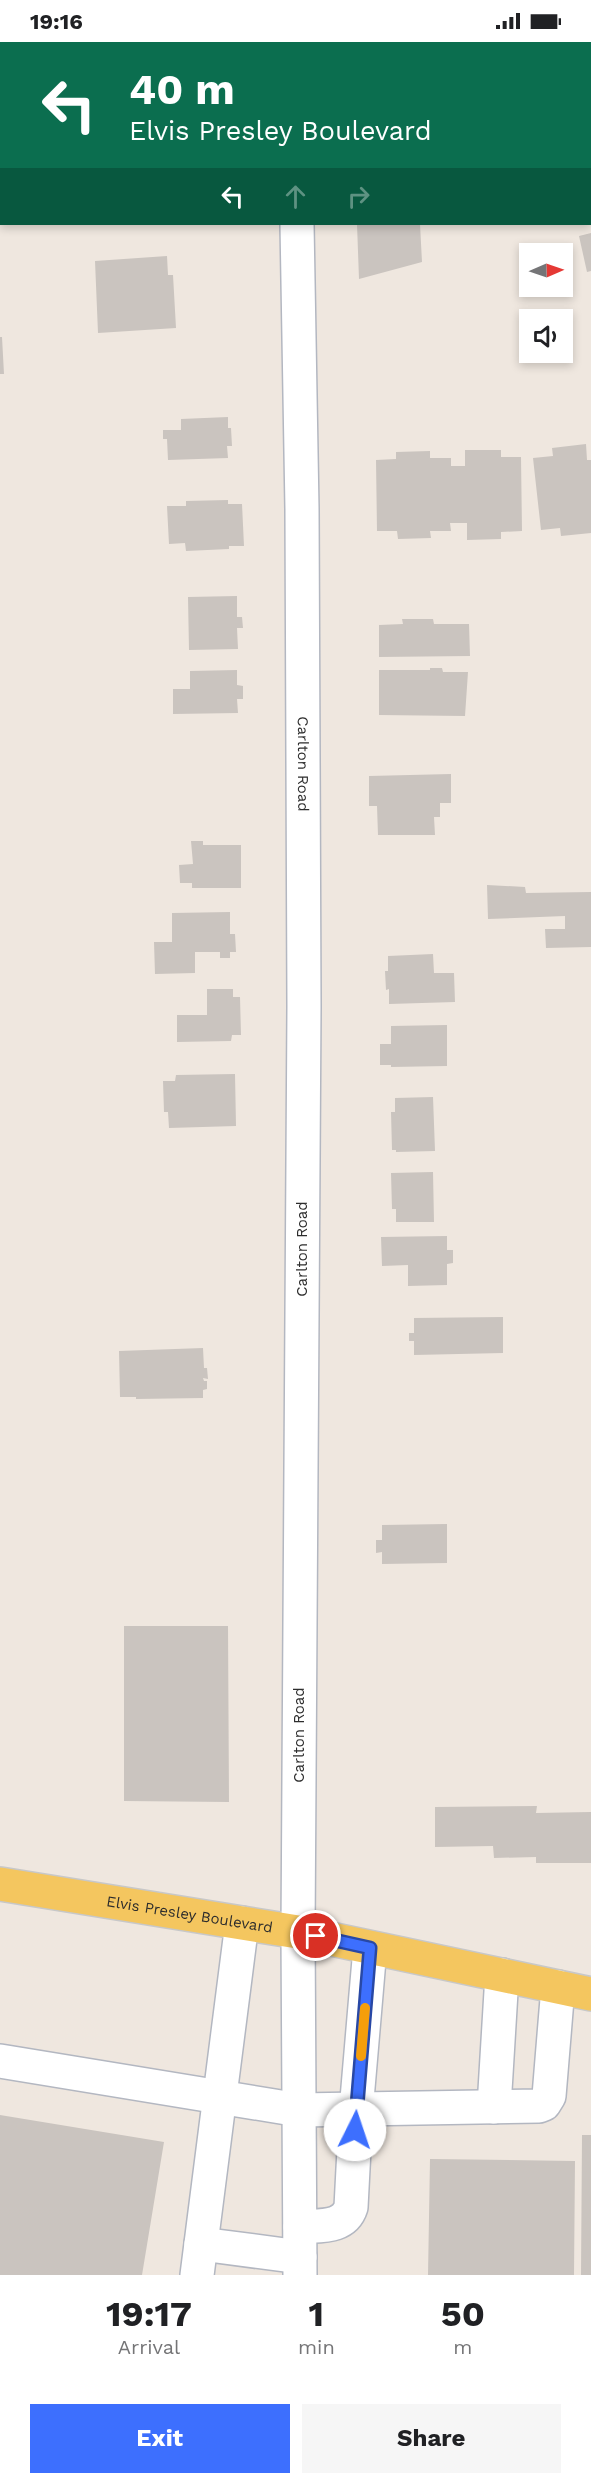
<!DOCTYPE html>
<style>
body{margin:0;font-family:"Work Sans",sans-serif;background:#f6f6f6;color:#202124;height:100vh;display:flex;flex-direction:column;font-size:22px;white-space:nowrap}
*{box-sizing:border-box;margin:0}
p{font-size:20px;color:#757577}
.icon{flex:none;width:33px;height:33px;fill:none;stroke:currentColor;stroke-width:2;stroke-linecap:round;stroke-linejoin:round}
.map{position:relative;height:2233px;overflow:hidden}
.details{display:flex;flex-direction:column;background:#fff;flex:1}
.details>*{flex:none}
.hud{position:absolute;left:0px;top:0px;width:591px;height:183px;box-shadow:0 3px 9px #0003;background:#0b6e4f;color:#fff;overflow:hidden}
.needle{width:39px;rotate:88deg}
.buttons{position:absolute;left:519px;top:201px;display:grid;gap:12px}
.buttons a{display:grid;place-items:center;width:54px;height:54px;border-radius:0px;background:#fff;box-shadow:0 3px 9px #0003;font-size:30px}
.pin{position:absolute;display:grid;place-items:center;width:51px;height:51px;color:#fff;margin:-26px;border:3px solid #fff;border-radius:50%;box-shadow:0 2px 6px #0007}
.me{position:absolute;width:66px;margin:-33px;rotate:4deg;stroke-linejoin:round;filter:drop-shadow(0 0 4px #0008)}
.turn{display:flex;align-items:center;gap:21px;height:126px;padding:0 30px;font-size:27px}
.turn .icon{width:78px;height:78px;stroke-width:2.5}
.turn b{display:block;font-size:42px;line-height:51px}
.lanes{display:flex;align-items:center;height:57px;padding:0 30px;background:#0003;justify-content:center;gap:30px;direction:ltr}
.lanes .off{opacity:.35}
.eta{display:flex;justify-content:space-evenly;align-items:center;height:102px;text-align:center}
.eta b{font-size:36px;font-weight:700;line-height:42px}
.primary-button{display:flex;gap:12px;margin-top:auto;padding:12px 30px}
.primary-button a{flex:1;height:69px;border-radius:0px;background:#3d6ffe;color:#fff;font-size:24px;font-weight:700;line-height:69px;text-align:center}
.primary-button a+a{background:#f6f6f6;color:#202124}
.status{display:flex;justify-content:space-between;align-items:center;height:42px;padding:0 30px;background:#fff;direction:ltr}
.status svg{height:16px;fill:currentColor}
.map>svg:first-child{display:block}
.building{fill:#cac4bf}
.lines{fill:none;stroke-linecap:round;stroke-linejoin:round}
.minor-casing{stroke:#b3b7c1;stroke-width:36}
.major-casing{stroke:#c8c8c8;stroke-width:36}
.minor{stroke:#fff;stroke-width:33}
.major{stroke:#f4c65f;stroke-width:33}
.route-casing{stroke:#2848a5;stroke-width:15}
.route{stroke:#3d6ffe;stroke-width:10}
.slow{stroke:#f59e0b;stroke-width:10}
.labels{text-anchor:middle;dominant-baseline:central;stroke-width:6;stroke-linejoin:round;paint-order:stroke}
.street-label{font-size:15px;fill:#2d2d2d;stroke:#fff}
</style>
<div class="status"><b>19:16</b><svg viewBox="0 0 49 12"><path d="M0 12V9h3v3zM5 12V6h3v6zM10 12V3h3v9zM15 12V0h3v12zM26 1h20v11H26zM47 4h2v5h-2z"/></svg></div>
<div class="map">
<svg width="591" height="2233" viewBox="0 0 591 2233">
<rect width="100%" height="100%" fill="#efe7df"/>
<path class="building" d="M 357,182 L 420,182 L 422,220 L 359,237 Z
M 591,191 L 591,229 L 587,230 L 579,194 Z
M 167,214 L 168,233 L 173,233 L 176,286 L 98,291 L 95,219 Z
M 0,295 L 2,295 L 4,332 L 0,332 Z
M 228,375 L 228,386 L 231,386 L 232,404 L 227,404 L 228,416 L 168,418 L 167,397 L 163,397 L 163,388 L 181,388 L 181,377 Z
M 586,402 L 587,418 L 591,418 L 591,491 L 561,494 L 560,486 L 541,488 L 533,416 L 553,414 L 552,406 Z
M 465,408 L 501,408 L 501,415 L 521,415 L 522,489 L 501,490 L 501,497 L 467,498 L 467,481 L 450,481 L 451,489 L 430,489 L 431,496 L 398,497 L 397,489 L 377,489 L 376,418 L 396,417 L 396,410 L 430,409 L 430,416 L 451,416 L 451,424 L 465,424 Z
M 228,458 L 228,462 L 242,462 L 244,504 L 229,504 L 229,507 L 186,509 L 185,501 L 169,502 L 167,464 L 186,464 L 186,459 Z
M 237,554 L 237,575 L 242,575 L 243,586 L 237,586 L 238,607 L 189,608 L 188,555 Z
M 402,577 L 433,577 L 434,582 L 469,582 L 470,614 L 379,615 L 379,583 L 403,582 Z
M 430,626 L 442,626 L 443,630 L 468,630 L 465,674 L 379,673 L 379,628 L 430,628 Z
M 237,628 L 237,643 L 243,644 L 243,657 L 237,657 L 238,671 L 173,672 L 173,647 L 190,647 L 190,629 Z
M 451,732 L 451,761 L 440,761 L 440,775 L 434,775 L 435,793 L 378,793 L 377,764 L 369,764 L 369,734 Z
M 191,799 L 203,799 L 203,803 L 241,803 L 241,846 L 192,846 L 192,841 L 180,841 L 179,823 L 193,822 Z
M 487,843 L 525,845 L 526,851 L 591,850 L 591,905 L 546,906 L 545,887 L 565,887 L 565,874 L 488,877 Z
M 230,870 L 230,892 L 235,892 L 236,910 L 230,910 L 230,916 L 220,916 L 220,910 L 195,910 L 195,931 L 155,932 L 154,900 L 172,900 L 172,871 Z
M 433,912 L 434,931 L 454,931 L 455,960 L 389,962 L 389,947 L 386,948 L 385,929 L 388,929 L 388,914 Z
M 207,947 L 233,947 L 233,955 L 240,955 L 241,993 L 232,993 L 231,999 L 177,1000 L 177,973 L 207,973 Z
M 447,983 L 447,1024 L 391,1025 L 391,1023 L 380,1023 L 380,1002 L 391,1002 L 391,984 Z
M 235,1032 L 236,1084 L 169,1086 L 168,1070 L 164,1070 L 163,1039 L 175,1039 L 176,1033 Z
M 433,1055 L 435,1109 L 396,1110 L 396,1108 L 392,1108 L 391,1070 L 395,1070 L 395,1056 Z
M 433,1130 L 434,1180 L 396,1180 L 396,1167 L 392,1167 L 391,1131 Z
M 447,1194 L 447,1208 L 453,1208 L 453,1221 L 447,1222 L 447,1243 L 408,1244 L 408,1223 L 382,1224 L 381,1195 Z
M 503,1275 L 503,1311 L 414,1313 L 414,1299 L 409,1299 L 409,1291 L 414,1291 L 414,1276 Z
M 203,1306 L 204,1326 L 207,1326 L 208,1337 L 203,1336 L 204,1339 L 207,1339 L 207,1347 L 203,1348 L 203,1356 L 136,1357 L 136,1355 L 120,1355 L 119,1309 Z
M 447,1482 L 447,1521 L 382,1522 L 382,1510 L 376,1511 L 376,1498 L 382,1498 L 382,1483 Z
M 124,1584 L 228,1584 L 229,1760 L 124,1759 Z
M 537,1764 L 536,1771 L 591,1770 L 591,1821 L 536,1821 L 536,1815 L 494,1816 L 493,1804 L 435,1805 L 435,1765 Z
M 0,2073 L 164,2100 L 142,2233 L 0,2233 Z
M 582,2093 L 591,2093 L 591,2233 L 581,2233 Z
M 430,2117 L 575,2119 L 574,2233 L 428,2233 Z"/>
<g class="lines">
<defs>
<g id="minor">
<path d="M 508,0 L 509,2"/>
<path d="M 556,2 L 561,0"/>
<path d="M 0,162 L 2,162"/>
<path id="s1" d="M 297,182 L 302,467 L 304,965 L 298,1890 L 300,2233"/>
<path d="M 0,2019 L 299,2068 L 539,2064 L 544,2062 L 549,2054 L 558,1945"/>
<path d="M 494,2065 L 502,1933"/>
<path d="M 300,2185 C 319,2183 344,2187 351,2165 L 356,2069 L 370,1906"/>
<path d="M 201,2202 L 300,2215"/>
<path d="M 197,2233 L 242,1881"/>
</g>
<g id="major">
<path id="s2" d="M 0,1842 L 298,1890 L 591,1952"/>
</g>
</defs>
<use href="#minor" class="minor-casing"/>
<use href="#major" class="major-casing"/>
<use href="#minor" class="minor"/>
<use href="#major" class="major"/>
</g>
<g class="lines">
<defs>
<path id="route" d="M 316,1894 L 370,1906 L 355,2088"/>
</defs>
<use href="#route" class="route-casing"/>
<use href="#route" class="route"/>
<path class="slow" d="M 361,2014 L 365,1966"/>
</g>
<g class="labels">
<g class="street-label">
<text stroke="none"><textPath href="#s1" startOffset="540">Carlton Road</textPath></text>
<text transform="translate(302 1207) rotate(-90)">Carlton Road</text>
<text transform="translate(299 1693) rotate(-90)">Carlton Road</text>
<text stroke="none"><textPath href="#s2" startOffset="192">Elvis Presley Boulevard</textPath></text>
</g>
</g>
</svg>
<div class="buttons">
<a><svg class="needle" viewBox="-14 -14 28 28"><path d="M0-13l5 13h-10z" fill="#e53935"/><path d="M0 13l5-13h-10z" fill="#757577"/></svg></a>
<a><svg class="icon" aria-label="sound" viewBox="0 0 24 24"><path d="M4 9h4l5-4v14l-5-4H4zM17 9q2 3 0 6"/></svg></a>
</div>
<div class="pin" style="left:316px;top:1894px;background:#d93025"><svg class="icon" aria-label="arrive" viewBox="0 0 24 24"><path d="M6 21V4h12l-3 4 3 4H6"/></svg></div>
<svg class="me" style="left:355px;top:2088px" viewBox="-20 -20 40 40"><circle r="19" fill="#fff"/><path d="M0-13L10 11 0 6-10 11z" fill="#3d6ffe"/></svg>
<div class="hud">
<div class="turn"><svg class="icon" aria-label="left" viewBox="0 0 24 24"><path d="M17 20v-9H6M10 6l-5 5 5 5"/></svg><div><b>40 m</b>Elvis Presley Boulevard</div></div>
<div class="lanes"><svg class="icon" aria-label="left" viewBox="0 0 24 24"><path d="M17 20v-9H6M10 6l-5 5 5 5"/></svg><svg class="icon off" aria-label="ahead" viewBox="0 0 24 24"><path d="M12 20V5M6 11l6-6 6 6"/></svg><svg class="icon off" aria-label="right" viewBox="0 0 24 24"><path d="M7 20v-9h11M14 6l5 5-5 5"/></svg></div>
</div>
</div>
<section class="details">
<div class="eta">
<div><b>19:17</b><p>Arrival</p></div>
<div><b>1</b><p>min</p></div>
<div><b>50</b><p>m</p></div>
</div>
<div class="primary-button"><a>Exit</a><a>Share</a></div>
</section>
